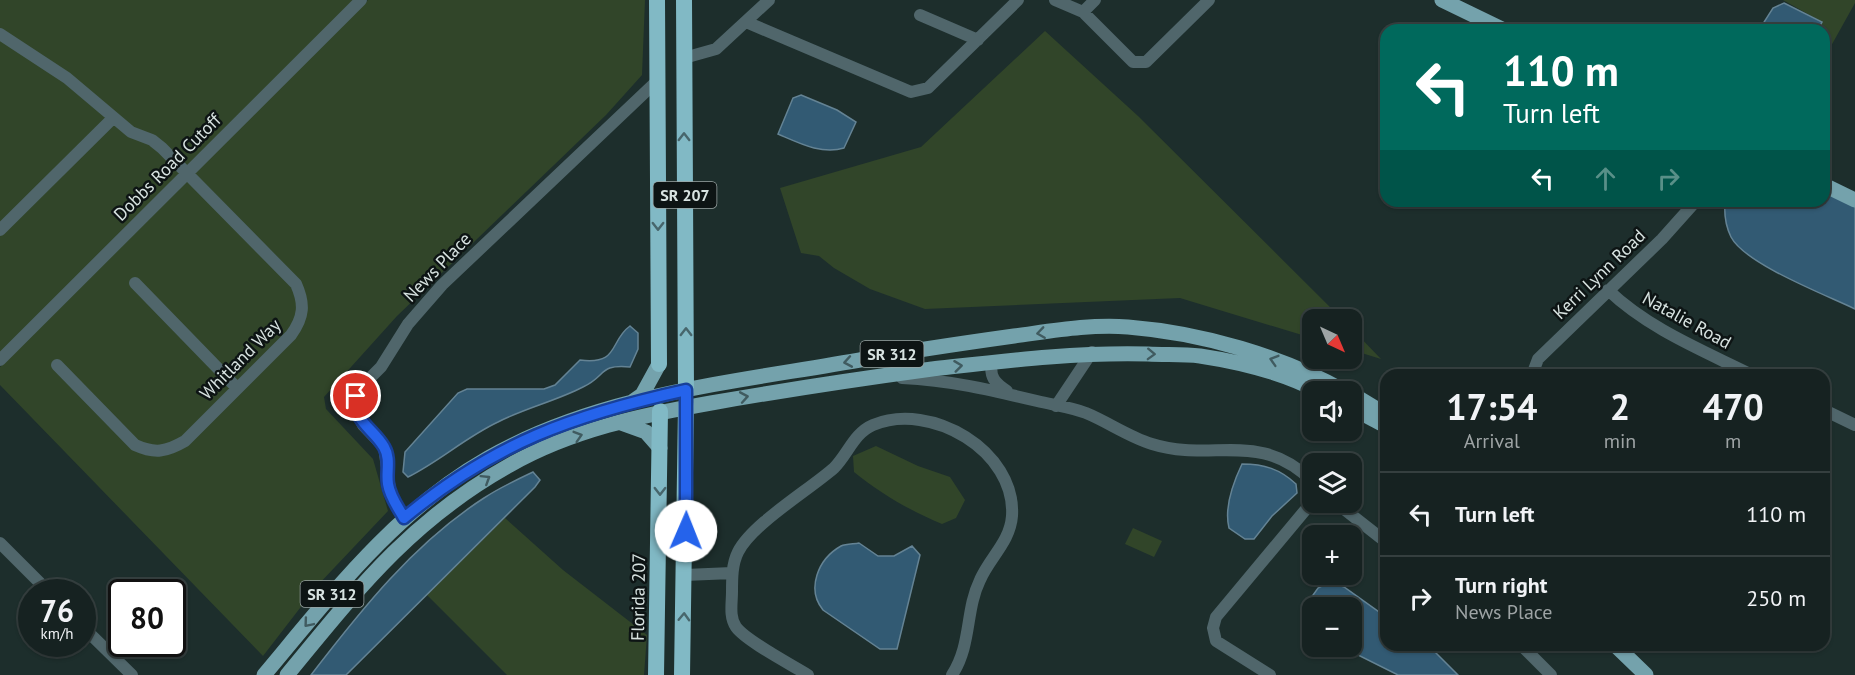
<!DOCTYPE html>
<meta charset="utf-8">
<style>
body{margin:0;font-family:"PT Sans",sans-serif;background:#232f2e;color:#f1f3f6;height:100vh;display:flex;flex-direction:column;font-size:22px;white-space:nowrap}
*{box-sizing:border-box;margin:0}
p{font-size:20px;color:#9ea4a5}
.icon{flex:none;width:33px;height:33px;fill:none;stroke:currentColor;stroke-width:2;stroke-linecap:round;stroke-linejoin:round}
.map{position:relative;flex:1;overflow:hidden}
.panel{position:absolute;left:1380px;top:369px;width:450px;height:282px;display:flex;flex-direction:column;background:#162221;border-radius:18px;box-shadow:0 2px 4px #0004,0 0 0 2px #353f3f}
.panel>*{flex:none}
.banner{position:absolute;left:1380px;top:24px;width:450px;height:183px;border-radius:18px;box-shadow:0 2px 4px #0004,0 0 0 2px #353f3f;background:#00695c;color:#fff;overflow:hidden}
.needle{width:39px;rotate:136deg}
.fabs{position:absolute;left:1302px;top:309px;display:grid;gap:12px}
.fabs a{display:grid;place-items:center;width:60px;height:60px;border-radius:12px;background:#162221;box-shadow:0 2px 4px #0004,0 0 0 2px #353f3f;font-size:30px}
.speed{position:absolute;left:18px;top:579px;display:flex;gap:12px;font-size:30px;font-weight:700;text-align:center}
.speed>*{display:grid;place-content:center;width:78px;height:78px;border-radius:50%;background:#162221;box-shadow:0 2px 4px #0004,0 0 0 2px #353f3f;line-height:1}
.speed small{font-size:15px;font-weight:400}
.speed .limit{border:3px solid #111;border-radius:9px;background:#fff;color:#111}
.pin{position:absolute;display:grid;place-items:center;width:51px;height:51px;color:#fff;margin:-26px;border:3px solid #fff;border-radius:50%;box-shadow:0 2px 6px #0007}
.me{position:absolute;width:66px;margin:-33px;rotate:1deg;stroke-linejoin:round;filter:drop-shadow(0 0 4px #0008)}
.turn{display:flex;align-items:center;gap:21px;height:126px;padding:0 24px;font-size:27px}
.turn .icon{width:78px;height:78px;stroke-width:2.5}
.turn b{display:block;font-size:42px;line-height:51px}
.lanes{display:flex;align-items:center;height:57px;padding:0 24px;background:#0003;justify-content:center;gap:30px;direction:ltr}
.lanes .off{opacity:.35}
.eta{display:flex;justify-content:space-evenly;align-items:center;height:102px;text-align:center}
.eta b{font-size:36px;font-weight:700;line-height:42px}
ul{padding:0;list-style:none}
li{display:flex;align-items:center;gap:18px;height:84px;padding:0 24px;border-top:2px solid #353f3f}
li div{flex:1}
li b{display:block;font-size:22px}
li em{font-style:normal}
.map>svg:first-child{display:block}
.green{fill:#314529}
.water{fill:#325a73;stroke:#648394;stroke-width:1.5}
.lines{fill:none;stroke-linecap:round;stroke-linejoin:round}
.minor{stroke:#50666b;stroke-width:12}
.major{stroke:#74a2ac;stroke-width:15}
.highway{stroke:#81b9c5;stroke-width:16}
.oneway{stroke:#47666c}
.oneway2{stroke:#405b60}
.route-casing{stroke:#184099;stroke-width:15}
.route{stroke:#2563eb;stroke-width:10}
.labels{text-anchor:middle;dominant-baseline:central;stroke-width:5;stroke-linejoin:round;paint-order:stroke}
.shield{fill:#0d1414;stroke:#9ba5a4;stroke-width:1.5}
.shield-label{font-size:16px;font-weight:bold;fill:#d8e3e1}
.street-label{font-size:18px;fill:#d8e3e1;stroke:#0d1414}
</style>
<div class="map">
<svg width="1855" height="675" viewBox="0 0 1855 675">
<rect width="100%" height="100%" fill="#1d2e2c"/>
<path class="green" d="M 0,0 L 354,0 L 0,353 Z
M 368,0 L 645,0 L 642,75 L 606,115 L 397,316 L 324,397 L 326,409 L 373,459 L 388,511 L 317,586 L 263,656 L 0,385 L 0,367 Z
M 1783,0 L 1855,0 L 1855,3 L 1826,55 L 1824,30 L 1818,30 L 1822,22 Z
M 1045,31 L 1138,116 L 1342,319 L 1312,320 L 1312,338 L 1180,298 L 925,309 L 870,289 L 834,268 L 819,256 L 801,253 L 780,188 L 921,147 Z
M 1352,329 L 1381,359 L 1352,350 Z
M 876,446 L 918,466 L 950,477 L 965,500 L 956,518 L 942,524 C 909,510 881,494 854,472 L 853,456 Z
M 505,518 L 563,570 L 647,635 L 644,675 L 507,675 L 427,595 Z
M 1133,528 L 1162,541 L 1154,557 L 1125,544 Z"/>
<path class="water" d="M 1784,3 L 1822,22 L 1818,30 L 1796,27 L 1794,30 L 1759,30 L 1773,8 Z
M 801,95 L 837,110 L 856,122 L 844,148 C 822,155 799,143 778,134 L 793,98 Z
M 1824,190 L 1855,204 L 1855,309 C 1826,295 1745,264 1731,237 C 1725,225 1724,214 1725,201 L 1824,201 Z
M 630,326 L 638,333 L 638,349 L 630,367 C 598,364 607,376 583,387 C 556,401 525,408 498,422 C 466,437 440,461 408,477 L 403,472 L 405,452 L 458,393 L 467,389 L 544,389 L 555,385 L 580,360 C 620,365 609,341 630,326 Z
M 1242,464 C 1264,464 1280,469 1296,484 L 1297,493 L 1272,516 L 1254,539 L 1245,539 L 1229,528 C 1224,508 1233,483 1242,464 Z
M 533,472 L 540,480 L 535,487 L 346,675 L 311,675 C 361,610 414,543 484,498 C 499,488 516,480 533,472 Z
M 859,543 L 878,556 L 894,556 L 912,546 L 920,555 L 897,649 L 880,649 L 823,610 C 806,589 818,559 841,546 C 846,544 854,544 859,543 Z
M 1330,582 L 1344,587 L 1386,617 L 1386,645 L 1428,645 L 1458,675 L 1398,675 L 1342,647 L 1352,646 L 1352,608 L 1312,608 L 1312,630 L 1302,622 L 1301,612 L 1318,588 Z"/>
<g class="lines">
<path class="minor" d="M 1055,0 L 1083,12 L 1133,62 L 1146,62 L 1209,0
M 1083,12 L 1095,0
M 920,15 L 978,40
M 746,22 L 911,92 L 928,88 L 1018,0
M 0,34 L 67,78 L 131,132 L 152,140 L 162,148 L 296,284 C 305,304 304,317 291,335 L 185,441 C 166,452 155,454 135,445 L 57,365
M 684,58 L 716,49 L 769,0
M 0,230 L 113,118
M 135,283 L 237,388
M 1608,290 C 1649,329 1702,350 1752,375
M 0,360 L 361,0
M 992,362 C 989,377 995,383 1007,391
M 1532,375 L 1538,359 L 1662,239 L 1696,201
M 902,378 C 949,380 991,390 1037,401 C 1053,405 1070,407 1086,413 C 1108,422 1129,437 1152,444 C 1212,463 1259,429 1312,481
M 1056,406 L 1092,352
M 1824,410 L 1855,425
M 1335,502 L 1386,542
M 404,518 L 391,496 L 384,447 L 363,425 L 356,411 L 355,404 L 359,389 L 381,367 L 408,324 L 442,285 L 657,81
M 0,543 L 49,592
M 685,575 L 732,573
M 82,626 L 132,675
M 1521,645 L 1551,675
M 808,675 C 792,665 746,641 736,627 C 729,617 732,603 732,592 C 732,578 732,564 738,552 C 752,524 809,490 834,468 C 848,454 854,433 873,425 C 931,401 1016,451 1012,516 C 1010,542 990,557 980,580 C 965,611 972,644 952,675
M 1270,675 L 1216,641 L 1213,628 L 1216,617 L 1312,502"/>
<path class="major" d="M 1442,0 L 1504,30
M 1824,185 L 1855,200
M 1352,394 L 1380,411 L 1386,418
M 632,402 L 642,395 L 659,364
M 1352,408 L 1386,426
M 621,423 L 646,432 L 660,448
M 1615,645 L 1646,675
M 264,675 C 332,594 395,511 488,458 C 602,393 739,382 865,359 C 915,350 964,343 1014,336 C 1052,331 1090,324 1128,327 C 1203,333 1281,356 1346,392
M 287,675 C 357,590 411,520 510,465 C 571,430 643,415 711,403 C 785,390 858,379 932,369 C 1004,361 1075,352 1148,354 C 1165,355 1183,354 1200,356 C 1240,362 1284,373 1320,392"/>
<path class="highway" d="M 657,0 L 659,364
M 684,0 L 686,390
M 656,675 L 660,411
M 682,675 L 686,406"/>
</g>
<defs><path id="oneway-chevron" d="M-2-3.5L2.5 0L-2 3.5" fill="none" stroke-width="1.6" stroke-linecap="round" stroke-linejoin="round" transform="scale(1.5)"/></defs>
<g class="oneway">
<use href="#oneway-chevron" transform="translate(684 137) rotate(-90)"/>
<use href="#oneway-chevron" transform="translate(658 226) rotate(90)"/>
<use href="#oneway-chevron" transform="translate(686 332) rotate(-90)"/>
<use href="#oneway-chevron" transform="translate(660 491) rotate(90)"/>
<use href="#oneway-chevron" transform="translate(684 617) rotate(-88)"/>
</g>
<g class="oneway2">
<use href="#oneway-chevron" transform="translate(1041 333) rotate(172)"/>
<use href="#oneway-chevron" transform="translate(1151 354) rotate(2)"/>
<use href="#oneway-chevron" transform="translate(1274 360) rotate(-163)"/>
<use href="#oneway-chevron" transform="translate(848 362) rotate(170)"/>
<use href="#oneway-chevron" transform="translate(958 366) rotate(-7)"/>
<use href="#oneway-chevron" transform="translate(744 397) rotate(-10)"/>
<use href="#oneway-chevron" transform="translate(578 436) rotate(-17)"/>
<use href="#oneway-chevron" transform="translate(486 479) rotate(-32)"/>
<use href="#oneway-chevron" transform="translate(308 623) rotate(130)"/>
</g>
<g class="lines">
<defs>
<path id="route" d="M 356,396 C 352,421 373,428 384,447 C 391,459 386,472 388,484 C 390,497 398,507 404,518 C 494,443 573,415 686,390 L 686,531"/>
</defs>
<use href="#route" class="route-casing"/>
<use href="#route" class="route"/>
</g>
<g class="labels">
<g class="shield">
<rect x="653.5" y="182" width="63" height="26" rx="4.5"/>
<rect x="860.5" y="341" width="63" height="26" rx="4.5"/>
<rect x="300.5" y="581" width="63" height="26" rx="4.5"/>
</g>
<g class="shield-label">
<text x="685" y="195">SR 207</text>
<text x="892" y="354">SR 312</text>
<text x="332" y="594">SR 312</text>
</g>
<g class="street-label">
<text transform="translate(167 167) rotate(-45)">Dobbs Road Cutoff</text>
<text transform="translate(437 267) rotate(-46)">News Place</text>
<text transform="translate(1599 274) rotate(-44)">Kerri Lynn Road</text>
<text transform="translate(1687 320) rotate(29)">Natalie Road</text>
<text transform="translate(240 359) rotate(-45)">Whitland Way</text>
<text transform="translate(638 597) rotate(-89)">Florida 207</text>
</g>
</g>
</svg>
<div class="fabs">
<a><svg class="needle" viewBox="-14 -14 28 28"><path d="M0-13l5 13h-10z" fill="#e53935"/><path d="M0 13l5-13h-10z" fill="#9ea4a5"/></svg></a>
<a><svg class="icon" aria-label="sound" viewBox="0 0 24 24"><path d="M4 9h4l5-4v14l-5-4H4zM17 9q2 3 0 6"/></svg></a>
<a><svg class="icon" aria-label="layers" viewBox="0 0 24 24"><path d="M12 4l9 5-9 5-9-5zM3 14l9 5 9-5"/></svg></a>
<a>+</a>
<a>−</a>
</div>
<div class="speed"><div>76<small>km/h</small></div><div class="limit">80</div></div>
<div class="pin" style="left:356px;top:396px;background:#d93025"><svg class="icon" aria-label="arrive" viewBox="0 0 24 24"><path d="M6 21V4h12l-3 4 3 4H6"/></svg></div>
<svg class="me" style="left:686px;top:531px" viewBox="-20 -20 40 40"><circle r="19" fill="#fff"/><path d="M0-13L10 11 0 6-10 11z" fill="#2563eb"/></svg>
<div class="banner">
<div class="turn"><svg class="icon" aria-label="left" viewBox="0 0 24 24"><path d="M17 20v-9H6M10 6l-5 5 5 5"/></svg><div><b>110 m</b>Turn left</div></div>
<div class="lanes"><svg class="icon" aria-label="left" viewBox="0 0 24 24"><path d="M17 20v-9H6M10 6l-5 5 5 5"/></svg><svg class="icon off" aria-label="ahead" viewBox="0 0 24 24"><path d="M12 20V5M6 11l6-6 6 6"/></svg><svg class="icon off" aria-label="right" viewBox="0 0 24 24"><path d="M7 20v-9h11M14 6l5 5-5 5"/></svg></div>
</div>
<section class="panel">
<div class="eta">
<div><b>17:54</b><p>Arrival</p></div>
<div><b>2</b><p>min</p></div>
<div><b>470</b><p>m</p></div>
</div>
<ul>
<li><svg class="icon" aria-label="left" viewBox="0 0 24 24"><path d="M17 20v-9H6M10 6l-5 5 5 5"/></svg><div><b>Turn left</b></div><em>110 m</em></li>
<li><svg class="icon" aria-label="right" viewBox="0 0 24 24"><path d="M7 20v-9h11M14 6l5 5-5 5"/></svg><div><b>Turn right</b><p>News Place</p></div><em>250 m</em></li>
</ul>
</section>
</div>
